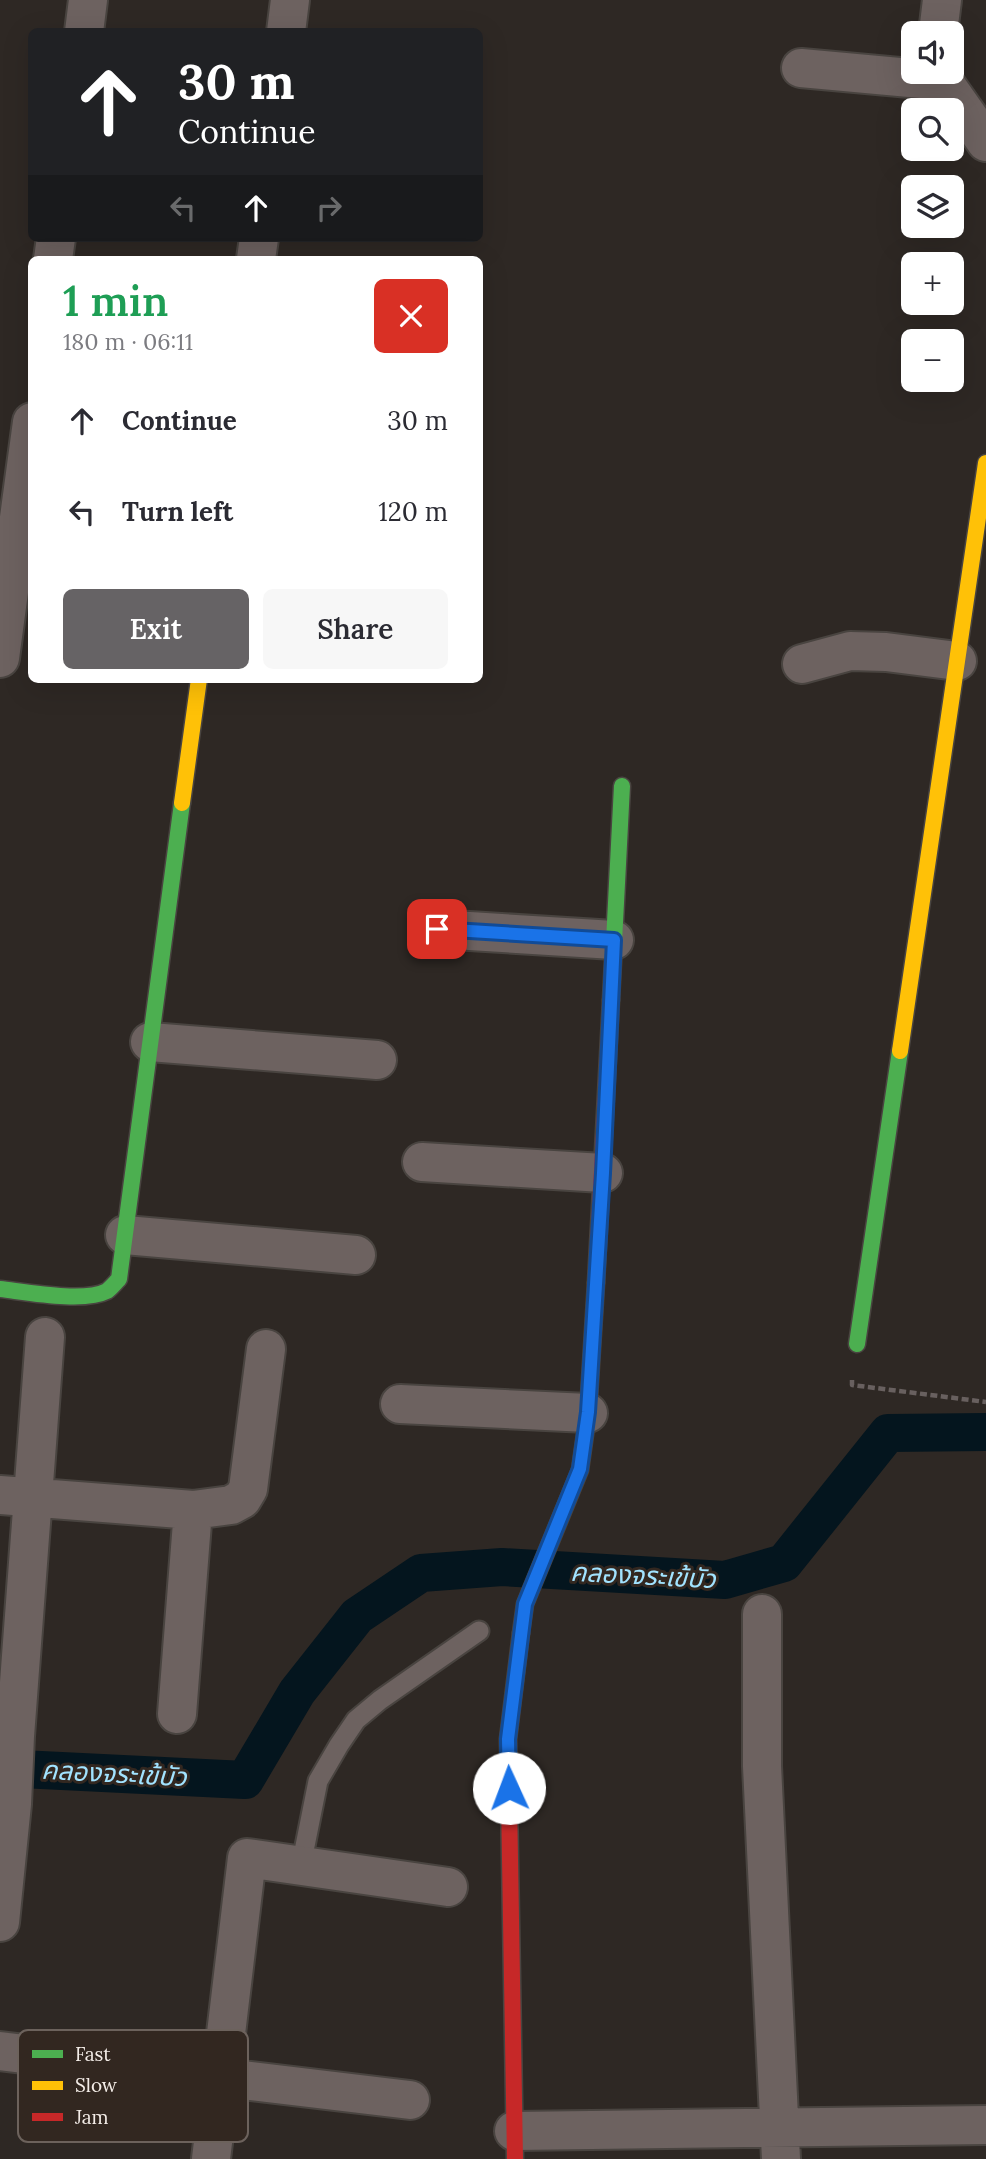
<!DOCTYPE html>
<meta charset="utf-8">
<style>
body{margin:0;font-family:Lora,"Noto Sans Thai",serif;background:#f7f7f7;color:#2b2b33;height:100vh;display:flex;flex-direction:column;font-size:26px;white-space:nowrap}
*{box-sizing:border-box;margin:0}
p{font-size:23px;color:#7c7c81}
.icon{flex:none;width:38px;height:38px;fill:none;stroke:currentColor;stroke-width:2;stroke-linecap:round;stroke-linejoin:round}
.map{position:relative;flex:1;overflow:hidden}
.sheet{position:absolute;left:28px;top:256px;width:455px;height:427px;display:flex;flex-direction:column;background:#fff;border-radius:10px;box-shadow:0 7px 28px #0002}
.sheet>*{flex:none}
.top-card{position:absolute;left:28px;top:28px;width:455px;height:214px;border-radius:10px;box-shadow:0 7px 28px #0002;background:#202124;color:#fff;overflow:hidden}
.fabs{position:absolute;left:901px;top:21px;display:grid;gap:14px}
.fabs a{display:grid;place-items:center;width:63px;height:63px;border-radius:10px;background:#fff;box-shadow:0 7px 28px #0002;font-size:35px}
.pin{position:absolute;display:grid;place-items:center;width:60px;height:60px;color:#fff;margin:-30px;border-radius:14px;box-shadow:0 4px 10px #0006}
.me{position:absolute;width:77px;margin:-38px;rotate:358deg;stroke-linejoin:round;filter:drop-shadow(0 0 5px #0008)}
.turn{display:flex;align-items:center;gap:24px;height:147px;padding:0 35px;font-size:32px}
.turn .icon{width:91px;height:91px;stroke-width:2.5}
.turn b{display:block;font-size:49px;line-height:60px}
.lanes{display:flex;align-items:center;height:66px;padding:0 35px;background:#0003;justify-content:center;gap:35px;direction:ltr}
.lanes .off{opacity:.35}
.round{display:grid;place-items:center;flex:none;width:74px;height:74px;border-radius:10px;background:#f7f7f7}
.summary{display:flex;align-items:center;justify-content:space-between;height:119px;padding:0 35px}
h1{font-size:42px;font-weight:600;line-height:52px;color:#1e9e55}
.cta{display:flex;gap:14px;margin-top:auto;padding:14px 35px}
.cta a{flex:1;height:80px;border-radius:10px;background:#666365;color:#fff;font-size:28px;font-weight:600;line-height:80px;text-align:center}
.cta a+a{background:#f7f7f7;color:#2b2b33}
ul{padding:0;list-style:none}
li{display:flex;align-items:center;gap:21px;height:91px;padding:0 35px}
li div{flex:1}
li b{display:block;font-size:26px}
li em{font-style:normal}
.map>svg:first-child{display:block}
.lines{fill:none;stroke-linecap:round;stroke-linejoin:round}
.canal{stroke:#04151e;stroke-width:38}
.lane-casing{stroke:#494440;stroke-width:23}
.street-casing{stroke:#494440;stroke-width:42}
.fast-casing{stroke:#494440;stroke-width:19}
.slow-casing{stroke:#494440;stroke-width:19}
.jam-casing{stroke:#494440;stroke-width:19}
.path{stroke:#68605f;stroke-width:4.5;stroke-dasharray:7 3.5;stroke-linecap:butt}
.lane{stroke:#6d6260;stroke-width:19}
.street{stroke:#6d6260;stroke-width:38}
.fast{stroke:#4caf50;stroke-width:16}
.slow{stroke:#ffc107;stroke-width:16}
.jam{stroke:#c62828;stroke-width:16}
.route-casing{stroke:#114b97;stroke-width:18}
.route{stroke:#1a73e8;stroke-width:12}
.labels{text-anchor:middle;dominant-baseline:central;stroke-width:6;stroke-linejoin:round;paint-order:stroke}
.water-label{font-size:26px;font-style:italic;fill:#a2e3ff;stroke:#322720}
.key{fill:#322720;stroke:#6c625c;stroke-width:2}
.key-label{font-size:19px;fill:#f4ede8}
</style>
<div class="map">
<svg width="986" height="2159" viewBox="0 0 986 2159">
<rect width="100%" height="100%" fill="#2e2824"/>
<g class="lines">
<path class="canal" d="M 0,1768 L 245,1780 L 297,1692 L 357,1616 L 421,1573 L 502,1567 L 725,1580 L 784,1563 L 888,1433 L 986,1432"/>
<defs>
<path id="lane" d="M 301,1866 L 318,1781 L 339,1745 L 356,1720 L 380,1700 L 479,1631"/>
<path id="street" d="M 84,32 L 88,0
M 286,32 L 290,0
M 938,33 L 942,0
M 801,68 L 943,81
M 942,72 L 943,81 L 986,142
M 53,259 L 56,238
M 256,259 L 259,238
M 0,658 L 32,422
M 802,664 L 850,651 L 886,652 L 957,661
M 437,929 L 614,940
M 150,1042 L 377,1060
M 422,1162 L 603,1173
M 125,1235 L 356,1255
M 400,1404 L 588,1413
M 0,1495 L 193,1510 L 231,1505 L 242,1499 L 248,1489 L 266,1349
M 762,1614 L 762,1766 L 781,2159
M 177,1714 L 193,1510
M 0,1922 L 12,1804 L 15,1736 L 45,1337
M 0,2051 L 410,2100
M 514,2131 L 986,2125
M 211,2159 L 247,1858 L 448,1887"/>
<path id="fast" d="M 611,1000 L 622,786
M 0,1289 C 26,1292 84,1303 107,1291 C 111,1288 115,1283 119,1279 L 182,803
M 857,1344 L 900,1051
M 521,1633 L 525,1604 L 580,1470 L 588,1413 L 596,1283"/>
<path id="slow" d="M 182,803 L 199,679
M 900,1051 L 986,463"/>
<path id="jam" d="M 596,1283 L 611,1000
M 515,2159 L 508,1739 L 521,1633"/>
</defs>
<use href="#lane" class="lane-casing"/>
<use href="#street" class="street-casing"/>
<use href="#fast" class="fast-casing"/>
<use href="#slow" class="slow-casing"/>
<use href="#jam" class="jam-casing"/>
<path class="path" d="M 852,1380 L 852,1385 L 986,1402"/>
<use href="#lane" class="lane"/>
<use href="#street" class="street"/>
<use href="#fast" class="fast"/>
<use href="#slow" class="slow"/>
<use href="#jam" class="jam"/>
</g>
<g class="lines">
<defs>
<path id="route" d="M 437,929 L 614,940 L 603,1173 L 588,1412 L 580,1469 L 525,1604 L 508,1739 L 509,1788"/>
</defs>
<use href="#route" class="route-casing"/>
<use href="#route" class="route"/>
</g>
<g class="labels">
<g class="water-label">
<text transform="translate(643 1575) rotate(3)">คลองจระเข้บัว</text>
<text transform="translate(114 1773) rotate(3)">คลองจระเข้บัว</text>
</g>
</g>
<rect x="18" y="2030" width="230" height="112" rx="10" class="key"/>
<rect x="32" y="2050" width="31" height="8" fill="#4caf50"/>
<rect x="32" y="2081" width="31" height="9" fill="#ffc107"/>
<rect x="32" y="2113" width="31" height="8" fill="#c62828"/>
<g class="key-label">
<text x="75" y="2061">Fast</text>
<text x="75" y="2092">Slow</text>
<text x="75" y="2124">Jam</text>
</g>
</svg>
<div class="fabs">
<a><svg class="icon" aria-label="sound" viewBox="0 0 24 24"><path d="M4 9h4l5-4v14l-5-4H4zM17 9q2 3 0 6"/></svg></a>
<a><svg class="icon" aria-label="search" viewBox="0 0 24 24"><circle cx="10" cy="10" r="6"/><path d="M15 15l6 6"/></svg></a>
<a><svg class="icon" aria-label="layers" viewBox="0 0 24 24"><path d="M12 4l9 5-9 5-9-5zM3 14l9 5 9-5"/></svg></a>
<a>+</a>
<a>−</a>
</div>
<div class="pin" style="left:437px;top:929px;background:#d93025"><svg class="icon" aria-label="arrive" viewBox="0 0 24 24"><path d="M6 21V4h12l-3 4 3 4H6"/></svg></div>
<svg class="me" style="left:509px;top:1788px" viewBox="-20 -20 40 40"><circle r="19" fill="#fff"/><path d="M0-13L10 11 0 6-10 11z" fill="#1a73e8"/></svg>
<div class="top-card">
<div class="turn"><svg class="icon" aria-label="ahead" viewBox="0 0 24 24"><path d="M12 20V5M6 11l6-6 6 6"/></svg><div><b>30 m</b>Continue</div></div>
<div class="lanes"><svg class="icon off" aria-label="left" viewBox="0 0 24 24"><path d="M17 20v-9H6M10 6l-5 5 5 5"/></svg><svg class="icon" aria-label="ahead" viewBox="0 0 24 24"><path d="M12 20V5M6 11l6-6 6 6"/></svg><svg class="icon off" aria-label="right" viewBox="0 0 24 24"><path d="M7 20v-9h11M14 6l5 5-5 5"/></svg></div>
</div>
<section class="sheet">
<div class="summary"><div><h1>1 min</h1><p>180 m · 06:11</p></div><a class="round" style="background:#d93025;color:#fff"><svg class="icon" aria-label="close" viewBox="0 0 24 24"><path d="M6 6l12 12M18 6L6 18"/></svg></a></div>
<ul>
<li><svg class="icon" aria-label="ahead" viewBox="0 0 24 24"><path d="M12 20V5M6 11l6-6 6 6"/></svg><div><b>Continue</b></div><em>30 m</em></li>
<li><svg class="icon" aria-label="left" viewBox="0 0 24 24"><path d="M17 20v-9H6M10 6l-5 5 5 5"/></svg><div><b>Turn left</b></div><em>120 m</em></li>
</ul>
<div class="cta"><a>Exit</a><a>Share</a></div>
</section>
</div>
